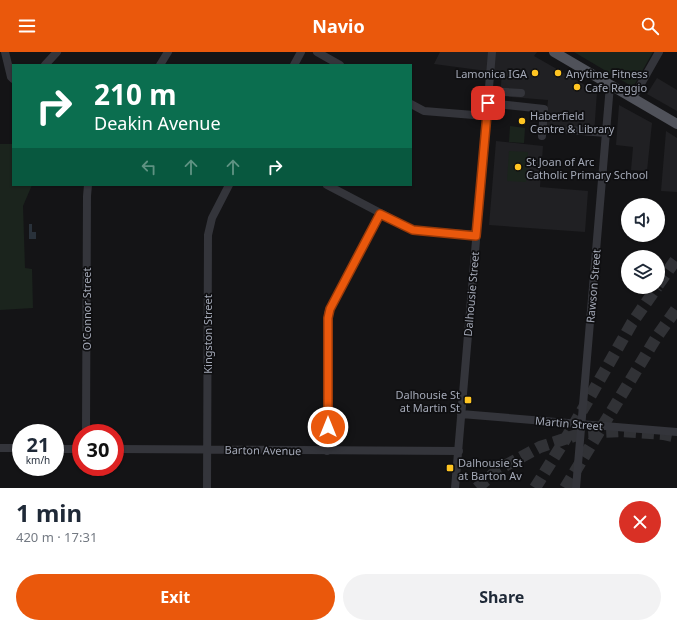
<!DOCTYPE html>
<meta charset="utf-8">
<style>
body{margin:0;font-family:"Noto Sans",sans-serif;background:#f2f2f3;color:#1f2937;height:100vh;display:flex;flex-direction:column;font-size:15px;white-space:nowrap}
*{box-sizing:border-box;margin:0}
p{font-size:13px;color:#747a83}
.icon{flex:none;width:22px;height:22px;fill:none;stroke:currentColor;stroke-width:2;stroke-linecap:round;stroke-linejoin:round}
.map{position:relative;height:436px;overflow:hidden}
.panel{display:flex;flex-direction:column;background:#fff;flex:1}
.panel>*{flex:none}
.guide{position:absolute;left:12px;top:12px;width:400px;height:122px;border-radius:0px;box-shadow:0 1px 3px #0004;background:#0b6e4f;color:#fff;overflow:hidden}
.fabs{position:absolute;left:621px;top:146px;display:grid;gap:8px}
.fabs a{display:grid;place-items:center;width:44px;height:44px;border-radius:50%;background:#fff;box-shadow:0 1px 3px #0004;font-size:20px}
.speed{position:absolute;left:12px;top:372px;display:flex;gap:8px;font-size:20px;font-weight:700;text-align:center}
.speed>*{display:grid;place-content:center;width:52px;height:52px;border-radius:50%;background:#fff;box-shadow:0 1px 3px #0004;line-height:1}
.speed small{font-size:10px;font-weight:400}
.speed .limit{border:6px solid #d22;background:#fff;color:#111}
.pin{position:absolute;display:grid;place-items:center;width:34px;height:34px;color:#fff;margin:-17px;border-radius:8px;box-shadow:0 2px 6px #0006}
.me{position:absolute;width:44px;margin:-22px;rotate:0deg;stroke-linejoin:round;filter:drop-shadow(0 0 3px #0008)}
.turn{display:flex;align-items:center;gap:14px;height:84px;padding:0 16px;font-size:18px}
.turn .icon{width:52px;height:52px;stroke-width:2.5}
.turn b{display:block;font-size:28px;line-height:34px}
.lanes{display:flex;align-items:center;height:38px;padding:0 16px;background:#0003;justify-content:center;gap:20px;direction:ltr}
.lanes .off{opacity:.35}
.round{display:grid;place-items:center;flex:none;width:42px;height:42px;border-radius:21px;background:#f2f2f3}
.head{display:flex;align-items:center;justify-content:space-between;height:68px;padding:0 16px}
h1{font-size:24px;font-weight:700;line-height:30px}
.primary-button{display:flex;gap:8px;margin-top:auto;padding:8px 16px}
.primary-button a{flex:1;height:46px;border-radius:24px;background:#ea580c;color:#fff;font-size:16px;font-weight:700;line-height:46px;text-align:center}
.primary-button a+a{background:#f2f2f3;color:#1f2937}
header{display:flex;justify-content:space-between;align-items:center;height:52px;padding:0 16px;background:#ea580c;color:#fff;font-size:18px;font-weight:700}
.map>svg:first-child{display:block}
.built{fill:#202023}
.green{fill:#1b241d}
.water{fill:#29313a}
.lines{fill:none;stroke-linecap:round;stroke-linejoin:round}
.highway-tunnel{stroke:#313236;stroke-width:12;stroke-dasharray:12 6;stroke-linecap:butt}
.minor{stroke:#34353b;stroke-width:8}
.major{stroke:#50525a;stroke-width:10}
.route-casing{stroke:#983908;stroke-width:10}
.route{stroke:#ea580c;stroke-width:7}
.poi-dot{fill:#ffc522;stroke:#0f0f11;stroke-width:1.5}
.labels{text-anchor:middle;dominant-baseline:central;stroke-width:3.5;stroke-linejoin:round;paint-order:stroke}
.poi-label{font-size:11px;fill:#a4a9b7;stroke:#0f0f11;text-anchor:start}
.street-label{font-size:11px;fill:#a4a9b7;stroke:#0f0f11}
</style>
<header><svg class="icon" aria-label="menu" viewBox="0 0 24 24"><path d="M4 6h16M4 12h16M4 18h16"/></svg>Navio<svg class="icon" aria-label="search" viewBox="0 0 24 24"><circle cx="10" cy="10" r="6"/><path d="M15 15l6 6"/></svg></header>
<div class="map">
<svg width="677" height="436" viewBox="0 0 677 436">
<rect width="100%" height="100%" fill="#141416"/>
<path class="built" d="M 440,0 L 537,0 L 534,4 L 597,40 L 594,82 L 545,78 L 548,48 L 500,44 L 502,21 L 434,12 Z
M 657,26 L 677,38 L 677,59 L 647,42 Z
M 619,53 L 652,71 L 647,119 L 631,118 L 633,95 L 616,93 Z
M 666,79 L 677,86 L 677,140 L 661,139 Z
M 496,89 L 543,94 L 540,135 L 588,139 L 585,180 L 489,173 Z"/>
<path class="green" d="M 574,0 L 653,0 L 633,35 Z
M 510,74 L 525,76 L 524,91 L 509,90 Z
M 0,92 L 13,92 L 13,133 L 32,133 L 23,154 L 25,216 L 32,217 L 33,256 L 0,258 Z
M 509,99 L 528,100 L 526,130 L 507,129 Z"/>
<path class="water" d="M 29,172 L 32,172 L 32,180 L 36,180 L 36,187 L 29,187 Z"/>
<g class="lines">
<path class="highway-tunnel" d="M 658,233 L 677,206
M 477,436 L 499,417 L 540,395 L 583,381 L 621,379 L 663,382 L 677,385
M 535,436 L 571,378 L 632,271 L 657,235
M 565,436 L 656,286 L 677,256"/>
<path class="minor" d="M 5,0 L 11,25 L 13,27
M 317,0 L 340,13
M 45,13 L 57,0
M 160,13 L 168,0
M 294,13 L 301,0
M 489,39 L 521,41
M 633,46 L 659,0
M 488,51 L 544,57 L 542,84
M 411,52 L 424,59 L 486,64
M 569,78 L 606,81
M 327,133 L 413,178 L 476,183
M 461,362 L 677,380
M 86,381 L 87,144 L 88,133
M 0,396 L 21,396
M 55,397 L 81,397
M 115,397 L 459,399
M 327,399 L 328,261 L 380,162
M 207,436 L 208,183 L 212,166 L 229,133
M 455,436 L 492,0
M 576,436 L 610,33"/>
<path class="major" d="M 554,0 L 677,72"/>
</g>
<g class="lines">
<defs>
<path id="route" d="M 328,375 L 328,266 L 330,257 L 380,162 L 413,178 L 476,184 L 488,51"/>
</defs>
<use href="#route" class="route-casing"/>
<use href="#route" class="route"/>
</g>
<g class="poi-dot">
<circle cx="535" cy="21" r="4"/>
<circle cx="558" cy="21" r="4"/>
<circle cx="577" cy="35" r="4"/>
<circle cx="522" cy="69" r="4"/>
<circle cx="518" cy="115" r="4"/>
<rect x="464" y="344" width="8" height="8" rx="2"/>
<rect x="446" y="412" width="8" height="8" rx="2"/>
</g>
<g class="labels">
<g class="poi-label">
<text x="527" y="21" text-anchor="end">Lamonica IGA</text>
<text x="566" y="21">Anytime Fitness</text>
<text x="585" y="35">Cafe Reggio</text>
<text x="530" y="63">Haberfield<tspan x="530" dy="13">Centre &amp; Library</tspan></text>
<text x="526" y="109">St Joan of Arc<tspan x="526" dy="13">Catholic Primary School</tspan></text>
<text x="460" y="342" text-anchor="end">Dalhousie St<tspan x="460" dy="13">at Martin St</tspan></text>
<text x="458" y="410">Dalhousie St<tspan x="458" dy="13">at Barton Av</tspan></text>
</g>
<g class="street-label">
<text transform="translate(593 234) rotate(-85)">Rawson Street</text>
<text transform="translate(471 242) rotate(-85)">Dalhousie Street</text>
<text transform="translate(86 257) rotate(-90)">O'Connor Street</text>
<text transform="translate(207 282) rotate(-90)">Kingston Street</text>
<text transform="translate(569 371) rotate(5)">Martin Street</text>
<text transform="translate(263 398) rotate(1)">Barton Avenue</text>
</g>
</g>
</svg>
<div class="fabs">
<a><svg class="icon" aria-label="sound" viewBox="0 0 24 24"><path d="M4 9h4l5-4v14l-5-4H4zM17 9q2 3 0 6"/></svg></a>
<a><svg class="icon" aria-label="layers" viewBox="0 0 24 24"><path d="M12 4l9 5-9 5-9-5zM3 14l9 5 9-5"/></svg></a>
</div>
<div class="speed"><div>21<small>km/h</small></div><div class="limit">30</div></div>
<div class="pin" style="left:488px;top:51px;background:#d93025"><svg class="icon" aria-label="arrive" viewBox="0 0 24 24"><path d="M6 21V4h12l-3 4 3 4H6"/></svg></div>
<svg class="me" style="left:328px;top:375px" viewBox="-20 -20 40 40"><circle r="17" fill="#ea580c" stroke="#fff" stroke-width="3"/><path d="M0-11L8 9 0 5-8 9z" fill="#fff"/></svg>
<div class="guide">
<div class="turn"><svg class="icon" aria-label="right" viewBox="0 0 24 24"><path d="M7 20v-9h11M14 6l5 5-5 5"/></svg><div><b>210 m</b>Deakin Avenue</div></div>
<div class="lanes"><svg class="icon off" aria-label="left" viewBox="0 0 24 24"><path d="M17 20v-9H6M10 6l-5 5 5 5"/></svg><svg class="icon off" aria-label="ahead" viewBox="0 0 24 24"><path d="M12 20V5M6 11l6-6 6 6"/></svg><svg class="icon off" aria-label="ahead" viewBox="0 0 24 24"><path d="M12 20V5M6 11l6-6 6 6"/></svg><svg class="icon" aria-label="right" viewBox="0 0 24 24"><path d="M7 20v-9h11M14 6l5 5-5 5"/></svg></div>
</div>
</div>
<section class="panel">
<div class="head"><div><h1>1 min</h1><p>420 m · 17:31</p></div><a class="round" style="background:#d93025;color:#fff"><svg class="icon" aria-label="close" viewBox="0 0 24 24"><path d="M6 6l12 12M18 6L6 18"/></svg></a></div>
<div class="primary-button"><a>Exit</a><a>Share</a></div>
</section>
